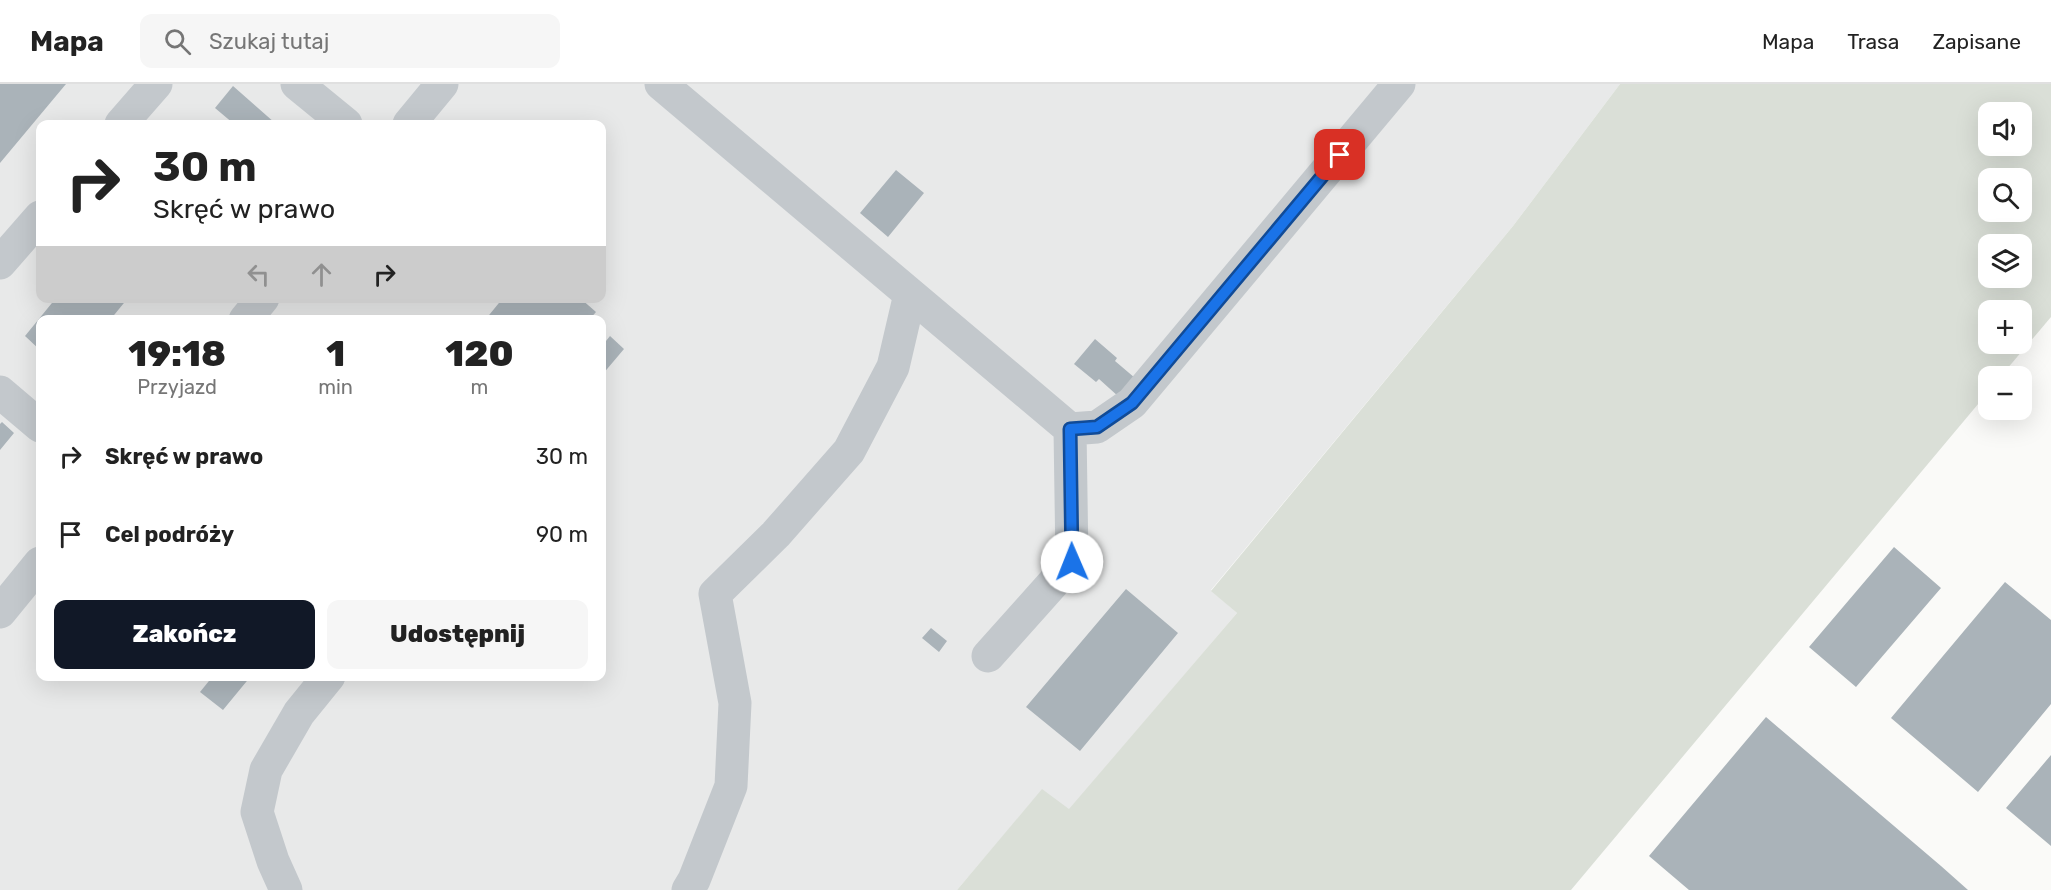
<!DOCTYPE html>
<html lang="pl">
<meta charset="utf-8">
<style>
body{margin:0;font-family:Rubik,sans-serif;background:#f6f6f6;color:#222;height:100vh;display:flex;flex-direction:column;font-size:22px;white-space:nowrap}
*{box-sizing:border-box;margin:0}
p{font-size:20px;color:#767676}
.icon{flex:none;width:33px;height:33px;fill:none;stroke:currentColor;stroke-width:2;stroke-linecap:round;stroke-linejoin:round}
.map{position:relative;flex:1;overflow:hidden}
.side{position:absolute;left:36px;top:231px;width:570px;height:366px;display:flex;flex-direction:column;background:#fff;border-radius:12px;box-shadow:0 6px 24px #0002}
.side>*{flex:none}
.top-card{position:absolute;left:36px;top:36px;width:570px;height:183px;border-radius:12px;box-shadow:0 6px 24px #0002;background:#fff;color:#222;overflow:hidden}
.buttons{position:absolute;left:1978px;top:18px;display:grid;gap:12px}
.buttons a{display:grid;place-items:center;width:54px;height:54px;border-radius:12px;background:#fff;box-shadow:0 6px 24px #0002;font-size:30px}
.pin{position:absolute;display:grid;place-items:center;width:51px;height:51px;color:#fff;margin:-26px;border-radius:12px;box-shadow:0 3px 9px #0006}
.me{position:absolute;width:66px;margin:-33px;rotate:359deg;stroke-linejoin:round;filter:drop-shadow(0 0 4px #0008)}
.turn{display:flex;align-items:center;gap:21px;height:126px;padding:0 18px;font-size:27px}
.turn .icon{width:78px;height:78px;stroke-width:2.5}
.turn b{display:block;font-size:42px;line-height:51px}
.lanes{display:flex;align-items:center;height:57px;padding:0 18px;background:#0003;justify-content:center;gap:30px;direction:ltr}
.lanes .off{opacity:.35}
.eta{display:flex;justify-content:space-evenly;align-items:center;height:102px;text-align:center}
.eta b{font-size:36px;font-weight:800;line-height:42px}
.action{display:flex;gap:12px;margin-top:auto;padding:12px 18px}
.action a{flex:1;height:69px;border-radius:12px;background:#111827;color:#fff;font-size:24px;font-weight:800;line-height:69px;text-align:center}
.action a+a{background:#f6f6f6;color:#222}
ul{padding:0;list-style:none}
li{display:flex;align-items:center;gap:18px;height:78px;padding:0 18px}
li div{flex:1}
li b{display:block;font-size:22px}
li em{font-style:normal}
header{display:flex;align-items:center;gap:36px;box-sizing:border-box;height:84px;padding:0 30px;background:#fff;border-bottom:2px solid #e0e0e0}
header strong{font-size:28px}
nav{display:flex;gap:33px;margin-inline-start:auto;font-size:21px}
.search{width:420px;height:54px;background:#f6f6f6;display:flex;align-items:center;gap:15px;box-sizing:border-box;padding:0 21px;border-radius:12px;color:#767676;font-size:22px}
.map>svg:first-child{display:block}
.built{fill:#e8e9e9;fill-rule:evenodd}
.green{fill:#dadfd7;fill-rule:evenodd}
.building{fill:#aab3b9}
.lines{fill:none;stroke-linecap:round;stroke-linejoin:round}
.minor{stroke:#c3c8cc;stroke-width:33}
.route-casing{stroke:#114b97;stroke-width:15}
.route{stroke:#1a73e8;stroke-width:10}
</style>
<header>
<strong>Mapa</strong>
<div class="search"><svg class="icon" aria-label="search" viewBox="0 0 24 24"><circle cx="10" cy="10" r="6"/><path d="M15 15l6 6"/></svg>Szukaj tutaj</div>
<nav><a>Mapa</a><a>Trasa</a><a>Zapisane</a></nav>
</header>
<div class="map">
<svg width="2051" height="806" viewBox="0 0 2051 806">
<rect width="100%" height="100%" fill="#fafaf8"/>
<path class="built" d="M 0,0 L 1620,0 L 1513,142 L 1211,506 L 1237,529 L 1069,726 L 1042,706 L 957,806 L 0,806 ZM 40,40 L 602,40 L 602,214 L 40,214 ZM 40,236 L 602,236 L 602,592 L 40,592 Z"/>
<path class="green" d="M 1620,0 L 2051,0 L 2051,233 L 2001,292 L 1989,292 L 1989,307 L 1571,806 L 957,806 L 1042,705 L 1069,725 L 1237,529 L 1211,507 L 1513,142 ZM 1989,28 L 2022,28 L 2022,62 L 1989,62 ZM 1989,94 L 2022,94 L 2022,128 L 1989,128 ZM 1989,160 L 2022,160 L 2022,194 L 1989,194 ZM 1989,226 L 2022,226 L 2022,260 L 1989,260 Z"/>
<path class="building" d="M 0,0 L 66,0 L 0,79 Z
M 233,2 L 275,39 L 274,40 L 234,40 L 215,24 Z
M 896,86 L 924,109 L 888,153 L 860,129 Z
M 56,214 L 128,214 L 110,236 L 40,236 L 40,266 L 25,252 Z
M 503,214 L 580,214 L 596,228 L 589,236 L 485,236 Z
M 610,252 L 624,265 L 602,291 L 602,262 Z
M 1095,255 L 1117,274 L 1115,277 L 1135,294 L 1119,313 L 1099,295 L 1096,298 L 1074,280 Z
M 2,338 L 14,349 L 0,366 L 0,340 Z
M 1894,463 L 1941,504 L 1856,603 L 1809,563 Z
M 2005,498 L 2051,536 L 2051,620 L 1978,708 L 1891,634 Z
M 1126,505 L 1178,549 L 1080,667 L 1026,623 Z
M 931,544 L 947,557 L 939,568 L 922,554 Z
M 213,592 L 251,592 L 223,626 L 200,608 Z
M 1766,633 L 1941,782 L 1968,806 L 1689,806 L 1649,772 Z
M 2051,671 L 2051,762 L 2006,724 Z"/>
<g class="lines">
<path class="minor" d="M 297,0 L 346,40
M 661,0 L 1070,345 L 1072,478 L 988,572
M 121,40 L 156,0
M 409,40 L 442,0
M 0,179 L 40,133
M 245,236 L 263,214
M 0,308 L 40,342
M 1070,345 L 1097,343 L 1132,319 L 1399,0
M 0,528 L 40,479
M 286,806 L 273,777 L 257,728 L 266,686 L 299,629 L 329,592
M 688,806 L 694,796 L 731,702 L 735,619 L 715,510 L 776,450 L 849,367 L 893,283 L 910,210"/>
</g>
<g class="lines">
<defs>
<path id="route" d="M 1072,478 L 1070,345 L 1097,343 L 1132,319 L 1340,71"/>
</defs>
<use href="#route" class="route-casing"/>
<use href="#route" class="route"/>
</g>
</svg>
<div class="buttons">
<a><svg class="icon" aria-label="sound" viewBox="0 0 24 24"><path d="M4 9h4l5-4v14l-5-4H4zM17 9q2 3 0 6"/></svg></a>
<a><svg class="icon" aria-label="search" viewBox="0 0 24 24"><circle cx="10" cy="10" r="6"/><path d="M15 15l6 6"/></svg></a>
<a><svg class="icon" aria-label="layers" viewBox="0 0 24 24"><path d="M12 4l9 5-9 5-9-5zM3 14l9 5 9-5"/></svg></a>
<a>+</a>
<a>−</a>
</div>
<div class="pin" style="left:1340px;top:71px;background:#d93025"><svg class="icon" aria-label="arrive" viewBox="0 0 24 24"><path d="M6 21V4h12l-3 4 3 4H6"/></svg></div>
<svg class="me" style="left:1072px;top:478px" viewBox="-20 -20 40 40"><circle r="19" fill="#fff"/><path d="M0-13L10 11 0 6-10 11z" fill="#1a73e8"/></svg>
<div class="top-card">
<div class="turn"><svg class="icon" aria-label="right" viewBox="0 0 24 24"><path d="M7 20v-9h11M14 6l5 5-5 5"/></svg><div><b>30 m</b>Skręć w prawo</div></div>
<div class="lanes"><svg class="icon off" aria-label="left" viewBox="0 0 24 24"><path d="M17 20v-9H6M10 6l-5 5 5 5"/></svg><svg class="icon off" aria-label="ahead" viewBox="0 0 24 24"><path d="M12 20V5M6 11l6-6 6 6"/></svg><svg class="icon" aria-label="right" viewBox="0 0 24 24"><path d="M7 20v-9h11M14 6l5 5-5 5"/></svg></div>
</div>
<section class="side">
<div class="eta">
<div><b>19:18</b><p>Przyjazd</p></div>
<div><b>1</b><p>min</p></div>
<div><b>120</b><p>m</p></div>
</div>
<ul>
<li><svg class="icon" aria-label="right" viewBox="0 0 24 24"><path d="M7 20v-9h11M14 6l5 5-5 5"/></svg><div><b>Skręć w prawo</b></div><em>30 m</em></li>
<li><svg class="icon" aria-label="arrive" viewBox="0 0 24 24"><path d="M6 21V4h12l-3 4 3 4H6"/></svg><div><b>Cel podróży</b></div><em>90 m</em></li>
</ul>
<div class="action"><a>Zakończ</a><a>Udostępnij</a></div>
</section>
</div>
